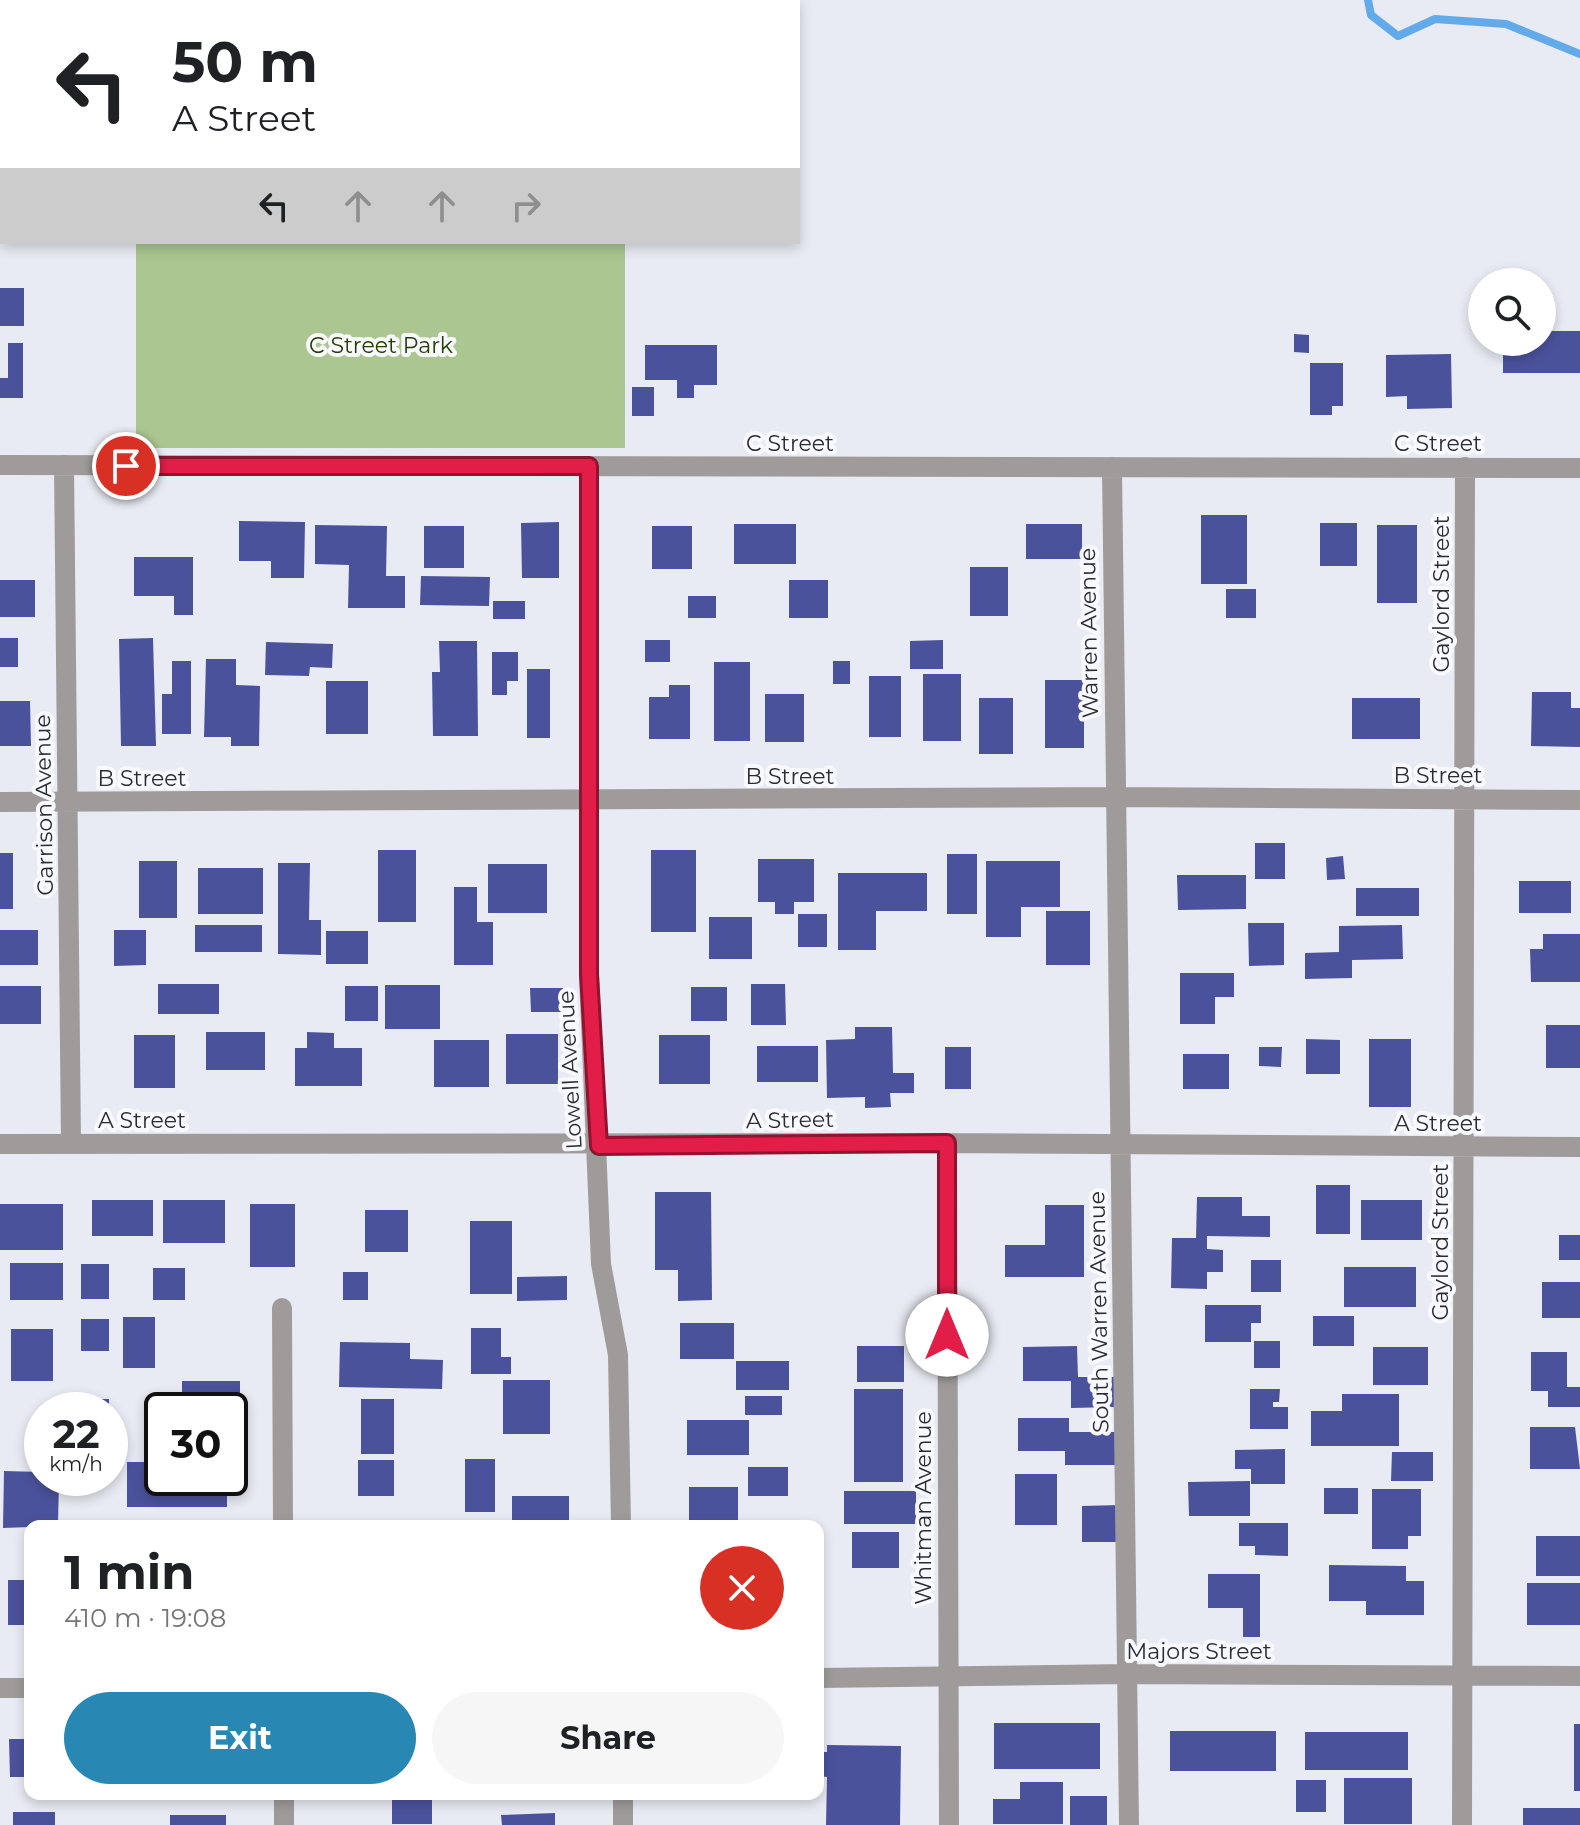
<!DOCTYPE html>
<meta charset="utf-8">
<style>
body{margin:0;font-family:Montserrat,sans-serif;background:#f6f6f6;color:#202124;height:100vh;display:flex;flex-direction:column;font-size:30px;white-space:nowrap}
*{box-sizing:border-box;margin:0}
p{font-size:26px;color:#757577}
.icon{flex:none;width:44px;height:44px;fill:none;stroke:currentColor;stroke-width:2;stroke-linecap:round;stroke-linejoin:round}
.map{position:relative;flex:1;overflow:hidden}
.side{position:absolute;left:24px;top:1520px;width:800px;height:280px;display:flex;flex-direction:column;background:#fff;border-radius:16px;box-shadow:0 4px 12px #0003}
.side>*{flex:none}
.banner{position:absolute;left:0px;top:0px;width:800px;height:244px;box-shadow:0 4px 12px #0003;background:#fff;color:#202124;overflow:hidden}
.controls{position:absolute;left:1468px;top:268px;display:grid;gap:16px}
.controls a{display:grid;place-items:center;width:88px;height:88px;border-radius:50%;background:#fff;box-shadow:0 4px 12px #0003;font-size:40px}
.speed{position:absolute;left:24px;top:1392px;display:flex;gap:16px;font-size:40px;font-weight:700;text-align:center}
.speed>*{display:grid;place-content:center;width:104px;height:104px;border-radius:50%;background:#fff;box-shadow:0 4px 12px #0003;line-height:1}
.speed small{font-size:20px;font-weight:400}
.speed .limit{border:4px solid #111;border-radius:12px;background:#fff;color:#111}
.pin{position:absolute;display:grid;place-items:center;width:68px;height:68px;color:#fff;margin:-34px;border:4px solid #fff;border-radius:50%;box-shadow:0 2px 8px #0007}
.me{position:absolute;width:88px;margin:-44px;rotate:0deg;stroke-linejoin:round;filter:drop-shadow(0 0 6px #0008)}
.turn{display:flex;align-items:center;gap:28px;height:168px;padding:0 40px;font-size:36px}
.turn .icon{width:104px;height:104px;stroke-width:2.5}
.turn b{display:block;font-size:56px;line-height:68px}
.lanes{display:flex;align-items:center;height:76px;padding:0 40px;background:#0003;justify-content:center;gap:40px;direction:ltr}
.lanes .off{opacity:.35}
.round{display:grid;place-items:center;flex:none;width:84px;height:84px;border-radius:42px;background:#f6f6f6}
.headline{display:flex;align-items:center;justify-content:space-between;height:136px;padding:0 40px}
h1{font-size:48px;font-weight:700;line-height:60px}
.button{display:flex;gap:16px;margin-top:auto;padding:16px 40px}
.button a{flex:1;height:92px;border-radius:48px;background:#2888b3;color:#fff;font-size:32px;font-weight:700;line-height:92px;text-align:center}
.button a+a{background:#f6f6f6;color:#202124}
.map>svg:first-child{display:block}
.green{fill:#abc690}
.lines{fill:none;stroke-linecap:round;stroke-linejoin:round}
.stream{stroke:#62aae9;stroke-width:8}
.building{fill:#4b529c}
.minor{stroke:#9f9b9b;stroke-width:20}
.route-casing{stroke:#92132f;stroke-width:20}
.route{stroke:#e11d48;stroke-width:14}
.labels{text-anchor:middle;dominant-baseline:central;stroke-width:8;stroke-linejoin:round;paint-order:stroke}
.park-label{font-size:22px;fill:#253d00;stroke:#f8f9fe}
.street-label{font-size:22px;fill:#2b2c2f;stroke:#f8f9fe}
</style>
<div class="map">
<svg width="1580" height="1825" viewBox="0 0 1580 1825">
<rect width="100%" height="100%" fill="#e9ebf4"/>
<path class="green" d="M 136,242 L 625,242 L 625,448 L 136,448 Z"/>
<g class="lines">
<path class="stream" d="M 1368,0 L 1371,15 L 1398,36 L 1435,19 L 1506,24 L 1580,54"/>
</g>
<path class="building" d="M 0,288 L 24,288 L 24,326 L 0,326 Z
M 1542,331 L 1580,331 L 1580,373 L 1503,373 L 1503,342 L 1542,342 Z
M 1294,334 L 1309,335 L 1309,353 L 1294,352 Z
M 8,343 L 23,343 L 23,398 L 0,398 L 0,378 L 8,378 Z
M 645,345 L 717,345 L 717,385 L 694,385 L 694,398 L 677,398 L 677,380 L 645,380 Z
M 1451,354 L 1452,408 L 1407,409 L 1407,396 L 1386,397 L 1386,355 Z
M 1310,363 L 1343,363 L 1343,406 L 1332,406 L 1332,415 L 1310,415 Z
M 632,387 L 654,387 L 654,416 L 632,416 Z
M 1201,515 L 1247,515 L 1247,584 L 1201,584 Z
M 239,521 L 305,522 L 304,578 L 271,578 L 271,561 L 239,561 Z
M 559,522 L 559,578 L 522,578 L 521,523 Z
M 1320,523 L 1357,523 L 1357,566 L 1320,566 Z
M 734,524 L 796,524 L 796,564 L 734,564 Z
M 1026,524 L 1082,524 L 1082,559 L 1026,559 Z
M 315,525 L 387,526 L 386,576 L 405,576 L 405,608 L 348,608 L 349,565 L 315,564 Z
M 1377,525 L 1417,525 L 1417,603 L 1377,603 Z
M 424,526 L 464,526 L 464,568 L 424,568 Z
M 652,526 L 692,526 L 692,569 L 652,569 Z
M 134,557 L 193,557 L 193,615 L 174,615 L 174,596 L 134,596 Z
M 970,567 L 1008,567 L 1008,616 L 970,616 Z
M 421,576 L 490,577 L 489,606 L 420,605 Z
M 0,580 L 35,580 L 35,617 L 0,617 Z
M 789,580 L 828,580 L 828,618 L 789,618 Z
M 1226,589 L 1256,589 L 1256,618 L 1226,618 Z
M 688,596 L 716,596 L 716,618 L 688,618 Z
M 493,601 L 525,601 L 525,619 L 493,619 Z
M 0,638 L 18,638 L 18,667 L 0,667 Z
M 153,638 L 156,746 L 121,746 L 119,639 Z
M 645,640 L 670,640 L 670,662 L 645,662 Z
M 943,640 L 943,669 L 910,669 L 910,641 Z
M 439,641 L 477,641 L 478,736 L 433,736 L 432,672 L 440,672 Z
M 266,642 L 333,644 L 332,668 L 310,667 L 309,676 L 265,675 Z
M 492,652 L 518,652 L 518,681 L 507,681 L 507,695 L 492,695 Z
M 206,659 L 236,659 L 236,685 L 260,686 L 259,746 L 231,746 L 231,737 L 204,737 Z
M 172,661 L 191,661 L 191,734 L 162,734 L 162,694 L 172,694 Z
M 833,661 L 850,661 L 850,684 L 833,684 Z
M 714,662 L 750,662 L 750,741 L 714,741 Z
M 527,669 L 550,669 L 550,738 L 527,738 Z
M 923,674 L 961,674 L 961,741 L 923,741 Z
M 869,676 L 901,676 L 901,737 L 869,737 Z
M 1045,680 L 1084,680 L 1084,748 L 1045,748 Z
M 326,681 L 368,681 L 368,734 L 326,734 Z
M 669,685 L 690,685 L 690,739 L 649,739 L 649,697 L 669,697 Z
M 1532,692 L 1571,692 L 1571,708 L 1580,708 L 1580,747 L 1531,746 Z
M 765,694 L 804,694 L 804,742 L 765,742 Z
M 979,698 L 1013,698 L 1013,754 L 979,754 Z
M 1352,698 L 1420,698 L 1420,739 L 1352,739 Z
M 0,701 L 30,701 L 31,746 L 0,746 Z
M 1255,843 L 1285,843 L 1285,879 L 1255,879 Z
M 378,850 L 416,850 L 416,922 L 378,922 Z
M 651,850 L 696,850 L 696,932 L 651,932 Z
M 0,853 L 13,853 L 13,909 L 0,909 Z
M 947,854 L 977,854 L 977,914 L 947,914 Z
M 1343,856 L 1345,879 L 1327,880 L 1326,858 Z
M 758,859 L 814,859 L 814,902 L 794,902 L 794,914 L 775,914 L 775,902 L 758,902 Z
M 139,861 L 177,861 L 177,918 L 139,918 Z
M 986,861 L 1060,861 L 1060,907 L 1021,907 L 1021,937 L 986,937 Z
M 278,863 L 310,863 L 309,920 L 321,920 L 321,955 L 278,954 Z
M 488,864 L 547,864 L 547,913 L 488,913 Z
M 198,868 L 263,868 L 263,914 L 198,914 Z
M 838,873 L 927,873 L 927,911 L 876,911 L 876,950 L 838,950 Z
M 1177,875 L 1246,875 L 1246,909 L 1178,910 Z
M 1519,881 L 1571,881 L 1571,913 L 1519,913 Z
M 454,887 L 477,887 L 477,922 L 493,922 L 493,965 L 454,965 Z
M 1356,888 L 1419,888 L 1419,916 L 1356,916 Z
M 1046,911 L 1090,911 L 1090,965 L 1046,965 Z
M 798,914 L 827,914 L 827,947 L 798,947 Z
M 709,917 L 752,917 L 752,959 L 709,959 Z
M 1248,923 L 1284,923 L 1284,965 L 1249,966 Z
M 195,925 L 262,925 L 262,952 L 195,952 Z
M 1402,925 L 1403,959 L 1352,960 L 1352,978 L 1305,979 L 1305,953 L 1339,952 L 1339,926 Z
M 0,930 L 38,930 L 38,965 L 0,965 Z
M 114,930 L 146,930 L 146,965 L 114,966 Z
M 326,931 L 368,931 L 368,964 L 326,964 Z
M 1543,934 L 1580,934 L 1580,982 L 1531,982 L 1530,949 L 1543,949 Z
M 1180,973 L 1234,973 L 1234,997 L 1215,997 L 1215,1024 L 1180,1024 Z
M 158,984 L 219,984 L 219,1014 L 158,1014 Z
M 751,984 L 785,984 L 786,1025 L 751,1025 Z
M 385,985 L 440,985 L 440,1029 L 385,1029 Z
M 0,986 L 41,986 L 41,1024 L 0,1024 Z
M 345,986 L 378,986 L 378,1021 L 345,1021 Z
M 691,987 L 727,987 L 727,1021 L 691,1021 Z
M 530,988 L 563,988 L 563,1012 L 531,1012 Z
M 1546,1025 L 1580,1025 L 1580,1068 L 1546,1068 Z
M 855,1027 L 892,1027 L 893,1073 L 914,1073 L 914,1093 L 890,1093 L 891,1107 L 865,1108 L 865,1097 L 827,1098 L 826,1040 L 855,1039 Z
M 206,1032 L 265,1032 L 265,1070 L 206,1070 Z
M 307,1032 L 334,1033 L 334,1048 L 362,1048 L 362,1086 L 295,1086 L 295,1048 L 307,1048 Z
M 506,1034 L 558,1034 L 558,1084 L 506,1084 Z
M 134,1035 L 175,1035 L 175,1088 L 134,1088 Z
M 659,1035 L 710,1035 L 710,1084 L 659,1084 Z
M 1306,1039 L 1340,1040 L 1340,1074 L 1306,1074 Z
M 1369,1039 L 1411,1039 L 1411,1107 L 1369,1107 Z
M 434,1040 L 489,1040 L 489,1087 L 434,1087 Z
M 757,1046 L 818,1046 L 818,1082 L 757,1082 Z
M 945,1047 L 971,1047 L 971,1089 L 945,1089 Z
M 1259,1047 L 1282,1047 L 1281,1067 L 1259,1066 Z
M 1183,1054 L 1229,1054 L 1229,1089 L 1183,1089 Z
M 1316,1185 L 1350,1185 L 1350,1234 L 1316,1234 Z
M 655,1192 L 711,1192 L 712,1300 L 678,1301 L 678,1270 L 655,1270 Z
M 1197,1197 L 1242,1197 L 1242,1216 L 1270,1216 L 1270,1237 L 1207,1236 L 1207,1249 L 1223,1250 L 1223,1272 L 1207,1272 L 1207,1289 L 1171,1288 L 1172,1238 L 1196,1238 Z
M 92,1200 L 153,1200 L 153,1236 L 92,1236 Z
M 163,1200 L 225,1200 L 225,1243 L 163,1243 Z
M 1361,1200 L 1422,1200 L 1422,1240 L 1361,1240 Z
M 0,1204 L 63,1204 L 63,1250 L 0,1250 Z
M 250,1204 L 295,1204 L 295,1267 L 250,1267 Z
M 1045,1205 L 1084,1205 L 1084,1277 L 1005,1277 L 1005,1245 L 1045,1245 Z
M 365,1210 L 408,1210 L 408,1252 L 365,1252 Z
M 470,1221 L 512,1221 L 512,1294 L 470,1294 Z
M 1559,1235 L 1580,1235 L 1580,1260 L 1559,1260 Z
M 1251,1260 L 1281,1260 L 1281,1292 L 1251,1292 Z
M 10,1263 L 63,1263 L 63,1300 L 10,1300 Z
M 81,1264 L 109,1264 L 109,1299 L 81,1299 Z
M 1344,1267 L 1416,1267 L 1416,1307 L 1344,1307 Z
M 153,1268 L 185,1268 L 185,1300 L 153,1300 Z
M 343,1272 L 368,1272 L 368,1300 L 343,1300 Z
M 567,1276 L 567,1300 L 517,1301 L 517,1277 Z
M 1542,1282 L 1580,1282 L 1580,1318 L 1542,1318 Z
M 1205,1305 L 1261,1305 L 1261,1323 L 1251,1323 L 1251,1342 L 1205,1342 Z
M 1313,1316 L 1354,1316 L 1354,1346 L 1313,1346 Z
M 123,1317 L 155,1317 L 155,1368 L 123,1368 Z
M 81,1319 L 109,1319 L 109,1351 L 81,1351 Z
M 680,1323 L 734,1323 L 734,1359 L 680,1359 Z
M 471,1328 L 501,1328 L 501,1357 L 511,1357 L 511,1374 L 471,1374 Z
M 11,1329 L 53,1329 L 53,1381 L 11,1381 Z
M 1254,1341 L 1280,1341 L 1280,1368 L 1254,1368 Z
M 340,1342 L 410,1343 L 410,1359 L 443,1360 L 442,1389 L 339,1387 Z
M 857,1346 L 904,1346 L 904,1382 L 857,1382 Z
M 1077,1346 L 1078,1377 L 1115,1377 L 1115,1407 L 1071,1408 L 1071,1381 L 1023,1381 L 1023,1347 Z
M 1373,1347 L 1428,1347 L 1428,1385 L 1373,1385 Z
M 1531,1352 L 1567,1352 L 1567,1387 L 1580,1387 L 1580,1407 L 1548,1407 L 1548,1391 L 1531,1391 Z
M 736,1361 L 789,1361 L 789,1390 L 736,1390 Z
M 503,1380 L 550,1380 L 550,1434 L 503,1434 Z
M 182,1381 L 240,1381 L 240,1420 L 230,1421 L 230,1410 L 182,1410 Z
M 854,1389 L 903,1389 L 903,1482 L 854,1482 Z
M 1250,1389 L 1280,1389 L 1279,1402 L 1273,1402 L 1273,1407 L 1288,1407 L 1288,1429 L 1250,1429 Z
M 1342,1394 L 1399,1394 L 1399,1446 L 1311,1446 L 1311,1411 L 1342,1411 Z
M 745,1396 L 782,1396 L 782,1415 L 745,1415 Z
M 67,1399 L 109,1399 L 109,1410 L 67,1410 Z
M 361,1399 L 394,1399 L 394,1454 L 361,1454 Z
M 1018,1418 L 1069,1418 L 1069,1432 L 1120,1432 L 1120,1465 L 1065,1465 L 1065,1451 L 1018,1451 Z
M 687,1420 L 749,1420 L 749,1455 L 687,1455 Z
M 1530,1427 L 1575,1427 L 1580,1469 L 1530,1469 Z
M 38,1430 L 42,1430 L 42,1461 L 38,1461 Z
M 156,1431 L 162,1431 L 162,1446 L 156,1446 Z
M 1285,1449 L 1285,1484 L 1251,1484 L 1251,1469 L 1235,1469 L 1235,1450 Z
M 1392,1452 L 1433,1452 L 1433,1481 L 1391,1481 Z
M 465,1459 L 495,1459 L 495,1512 L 465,1512 Z
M 358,1460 L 394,1460 L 394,1496 L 358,1496 Z
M 127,1462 L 162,1462 L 162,1478 L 178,1478 L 178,1491 L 227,1491 L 227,1507 L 127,1507 Z
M 748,1467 L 788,1467 L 788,1496 L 748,1496 Z
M 4,1471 L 42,1472 L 42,1478 L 59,1478 L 58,1526 L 3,1528 Z
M 1015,1474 L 1057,1474 L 1057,1525 L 1015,1525 Z
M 1250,1481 L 1250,1516 L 1189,1516 L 1188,1482 Z
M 689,1487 L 738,1487 L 738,1526 L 689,1526 Z
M 1324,1488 L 1358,1488 L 1358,1514 L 1324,1514 Z
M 1372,1489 L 1421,1489 L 1421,1536 L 1408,1536 L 1408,1549 L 1372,1549 Z
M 844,1491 L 916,1491 L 916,1524 L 844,1524 Z
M 512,1496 L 569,1496 L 569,1526 L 512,1526 Z
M 1121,1505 L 1121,1542 L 1082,1542 L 1082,1506 Z
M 1239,1523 L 1288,1523 L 1288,1556 L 1255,1555 L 1255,1546 L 1239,1546 Z
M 852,1532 L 899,1532 L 899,1568 L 852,1568 Z
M 1536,1536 L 1580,1536 L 1580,1576 L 1536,1576 Z
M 1329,1565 L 1406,1566 L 1406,1581 L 1424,1581 L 1424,1615 L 1366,1615 L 1366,1601 L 1329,1601 Z
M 1208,1574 L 1260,1574 L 1260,1637 L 1243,1637 L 1243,1608 L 1208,1608 Z
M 8,1580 L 30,1580 L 30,1625 L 8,1625 Z
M 1527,1583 L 1580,1583 L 1580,1625 L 1527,1625 Z
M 994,1723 L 1100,1723 L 1100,1769 L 994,1769 Z
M 1574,1724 L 1580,1724 L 1580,1791 L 1574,1791 Z
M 1170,1731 L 1276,1731 L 1276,1771 L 1170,1771 Z
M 1305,1732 L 1408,1732 L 1408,1770 L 1305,1770 Z
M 9,1739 L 30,1739 L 30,1777 L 10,1777 Z
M 827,1745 L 901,1746 L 900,1825 L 826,1825 L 827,1777 L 818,1776 L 818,1752 L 827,1752 Z
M 1344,1778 L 1412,1778 L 1412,1824 L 1344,1824 Z
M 1296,1780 L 1326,1780 L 1326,1812 L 1296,1812 Z
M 1020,1782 L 1063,1782 L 1063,1824 L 993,1824 L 993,1799 L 1020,1799 Z
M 120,1794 L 173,1794 L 173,1798 L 120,1798 Z
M 1070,1796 L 1107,1796 L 1107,1825 L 1070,1825 Z
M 392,1797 L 432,1797 L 432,1824 L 392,1824 Z
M 1523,1808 L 1580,1808 L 1580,1825 L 1523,1825 Z
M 13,1812 L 55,1812 L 55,1825 L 13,1825 Z
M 555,1813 L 555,1825 L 502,1825 L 501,1815 Z
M 170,1815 L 226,1815 L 226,1825 L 170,1825 Z"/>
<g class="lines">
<path class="minor" d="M 0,465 L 1580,468
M 64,465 L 71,1144
M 589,466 L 589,974 L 601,1264 L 618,1355 L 621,1526
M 1112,467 L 1129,1825
M 0,802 L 1118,797 L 1580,800
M 947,1143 L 949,1825
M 0,1144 L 947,1143 L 1580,1147
M 282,1308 L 283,1526
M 818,1678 L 1127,1674 L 1580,1676
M 0,1688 L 30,1688
M 284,1825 L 284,1794
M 623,1825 L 623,1794
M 1462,1825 L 1465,467"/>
</g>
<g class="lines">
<defs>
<path id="route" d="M 126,466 L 589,466 L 589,974 L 599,1146 L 947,1143 L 947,1335"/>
</defs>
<use href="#route" class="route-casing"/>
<use href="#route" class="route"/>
</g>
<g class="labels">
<g class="park-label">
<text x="381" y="345">C Street Park</text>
</g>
<g class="street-label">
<text x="790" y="443">C Street</text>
<text x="1438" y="443">C Street</text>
<text transform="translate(1441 594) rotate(-90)">Gaylord Street</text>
<text transform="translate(1089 633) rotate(-91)">Warren Avenue</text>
<text x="1438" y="775">B Street</text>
<text x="790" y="776">B Street</text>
<text x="142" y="778">B Street</text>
<text transform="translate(44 805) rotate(-91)">Garrison Avenue</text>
<text transform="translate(570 1070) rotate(-93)">Lowell Avenue</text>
<text x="142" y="1120">A Street</text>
<text transform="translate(790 1120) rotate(-1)">A Street</text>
<text x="1438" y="1123">A Street</text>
<text transform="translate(1440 1242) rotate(-90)">Gaylord Street</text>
<text transform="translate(1099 1312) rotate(-91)">South Warren Avenue</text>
<text transform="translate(923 1508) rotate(-90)">Whitman Avenue</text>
<text x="1199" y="1651">Majors Street</text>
</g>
</g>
</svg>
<div class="controls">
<a><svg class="icon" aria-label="search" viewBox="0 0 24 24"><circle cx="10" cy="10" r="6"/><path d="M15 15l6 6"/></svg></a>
</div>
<div class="speed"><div>22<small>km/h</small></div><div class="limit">30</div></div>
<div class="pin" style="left:126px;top:466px;background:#d93025"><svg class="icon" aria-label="arrive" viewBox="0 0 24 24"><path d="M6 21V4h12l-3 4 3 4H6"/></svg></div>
<svg class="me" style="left:947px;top:1335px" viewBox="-20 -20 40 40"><circle r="19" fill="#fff"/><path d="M0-13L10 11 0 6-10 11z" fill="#e11d48"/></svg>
<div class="banner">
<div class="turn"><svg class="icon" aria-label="left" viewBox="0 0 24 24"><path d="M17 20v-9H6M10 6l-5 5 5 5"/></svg><div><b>50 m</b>A Street</div></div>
<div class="lanes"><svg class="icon" aria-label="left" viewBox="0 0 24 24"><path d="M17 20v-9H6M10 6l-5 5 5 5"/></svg><svg class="icon off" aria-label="ahead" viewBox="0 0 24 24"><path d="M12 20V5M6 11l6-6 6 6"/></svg><svg class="icon off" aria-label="ahead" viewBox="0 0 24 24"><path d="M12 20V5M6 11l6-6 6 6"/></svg><svg class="icon off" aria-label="right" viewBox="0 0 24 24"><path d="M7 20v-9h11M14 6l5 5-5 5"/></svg></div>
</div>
<section class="side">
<div class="headline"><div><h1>1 min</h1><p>410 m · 19:08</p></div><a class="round" style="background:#d93025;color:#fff"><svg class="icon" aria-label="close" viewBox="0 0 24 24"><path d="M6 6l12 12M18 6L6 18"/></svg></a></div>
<div class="button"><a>Exit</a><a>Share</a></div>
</section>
</div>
